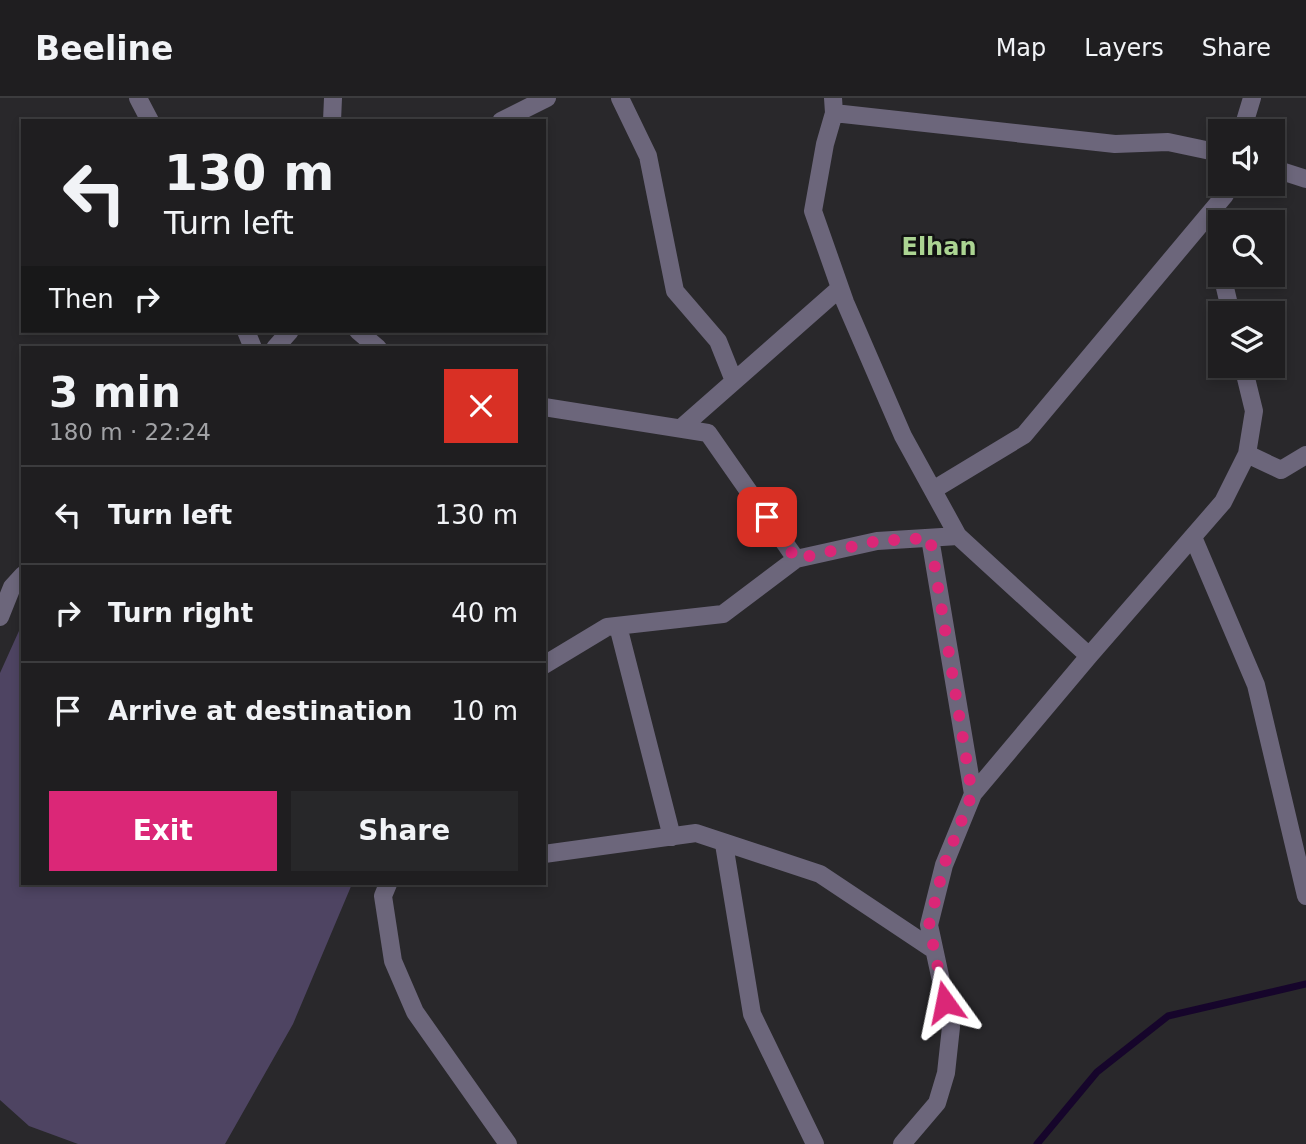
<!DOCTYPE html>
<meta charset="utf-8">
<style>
body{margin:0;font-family:"DejaVu Sans",sans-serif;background:#272729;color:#f1f3f6;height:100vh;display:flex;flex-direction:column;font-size:26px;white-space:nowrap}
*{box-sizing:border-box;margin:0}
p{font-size:23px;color:#a1a2a5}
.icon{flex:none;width:38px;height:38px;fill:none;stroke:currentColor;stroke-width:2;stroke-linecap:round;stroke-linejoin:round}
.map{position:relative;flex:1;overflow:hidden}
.details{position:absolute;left:21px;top:248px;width:525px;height:539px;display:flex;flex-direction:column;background:#1f1e20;border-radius:0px;box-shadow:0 4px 10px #0003,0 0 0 2px #3c3c3e}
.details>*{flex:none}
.guide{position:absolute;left:21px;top:21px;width:525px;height:214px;border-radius:0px;box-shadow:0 4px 10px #0003,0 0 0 2px #3c3c3e;background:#1f1e20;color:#f1f3f6;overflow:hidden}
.fabs{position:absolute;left:1208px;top:21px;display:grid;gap:14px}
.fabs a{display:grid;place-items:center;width:77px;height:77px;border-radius:0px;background:#1f1e20;box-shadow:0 4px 10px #0003,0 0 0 2px #3c3c3e;font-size:35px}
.pin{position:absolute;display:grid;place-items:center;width:60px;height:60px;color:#fff;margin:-30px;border-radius:14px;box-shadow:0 4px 10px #0006}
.me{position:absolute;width:77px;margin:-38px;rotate:348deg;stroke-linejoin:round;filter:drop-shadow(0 0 5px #0008)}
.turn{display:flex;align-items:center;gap:24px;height:147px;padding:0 28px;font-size:32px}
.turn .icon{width:91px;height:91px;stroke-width:2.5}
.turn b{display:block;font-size:49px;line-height:60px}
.then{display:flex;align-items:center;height:66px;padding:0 28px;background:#0003;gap:14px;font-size:26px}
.round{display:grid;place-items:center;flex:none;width:74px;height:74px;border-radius:0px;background:#272729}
.overview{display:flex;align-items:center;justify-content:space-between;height:119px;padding:0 28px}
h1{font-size:42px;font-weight:700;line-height:52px}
.action{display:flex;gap:14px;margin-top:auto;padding:14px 28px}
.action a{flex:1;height:80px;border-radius:0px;background:#db2777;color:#fff;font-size:28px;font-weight:700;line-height:80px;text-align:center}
.action a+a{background:#272729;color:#f1f3f6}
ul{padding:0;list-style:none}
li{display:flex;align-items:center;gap:21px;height:98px;padding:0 28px;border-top:2px solid #3c3c3e}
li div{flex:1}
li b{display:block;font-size:26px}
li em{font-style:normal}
header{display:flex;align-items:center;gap:42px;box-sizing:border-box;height:98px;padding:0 35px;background:#1f1e20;border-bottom:2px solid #3c3c3e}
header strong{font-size:33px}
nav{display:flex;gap:38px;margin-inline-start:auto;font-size:24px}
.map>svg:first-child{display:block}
.green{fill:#4e4462}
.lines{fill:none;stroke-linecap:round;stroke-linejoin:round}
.stream{stroke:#16052b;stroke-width:7}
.minor{stroke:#6c667b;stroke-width:18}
.route{stroke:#db2777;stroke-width:12;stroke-dasharray:0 21.6}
.labels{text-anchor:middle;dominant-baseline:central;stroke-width:5;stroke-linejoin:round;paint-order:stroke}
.quarter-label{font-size:24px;font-weight:bold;fill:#abd492;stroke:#111112}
</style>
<header>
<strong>Beeline</strong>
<nav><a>Map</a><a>Layers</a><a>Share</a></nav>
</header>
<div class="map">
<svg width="1306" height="1046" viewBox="0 0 1306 1046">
<rect width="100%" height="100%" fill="#29282b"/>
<path class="green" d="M 23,524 L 23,786 L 352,786 L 293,926 L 225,1046 L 78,1046 L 29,1028 L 0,1002 L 0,575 Z"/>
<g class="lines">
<path class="stream" d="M 1037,1046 L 1097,974 L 1168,918 L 1306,886"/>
<path class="minor" d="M 138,0 L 150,23
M 620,0 L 648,58 L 675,193 L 718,243 L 734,283
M 833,0 L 834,15 L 825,46 L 813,113 L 845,204 L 903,338 L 958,438 L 1089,558
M 834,15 L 1115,46 L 1168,44 L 1220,55
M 332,23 L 333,0
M 501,23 L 547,0
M 1242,33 L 1252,0
M 1272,70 L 1306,81
M 1222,177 L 1231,215
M 246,233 L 253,250
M 358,233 L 378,250
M 275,250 L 290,233
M 544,309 L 708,335 L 796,461 L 877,443 L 958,438
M 681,330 L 840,190
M 1247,356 L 1281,372 L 1306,357
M 933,392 L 1024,337 L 1225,97
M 1193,439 L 1256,587 L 1306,798
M 930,440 L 973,696
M 0,519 L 12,489 L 23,477
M 618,528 L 672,739
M 544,567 L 607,529 L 723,516 L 796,461
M 724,746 L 752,916 L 815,1046
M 544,756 L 696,735 L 820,776 L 934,852
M 388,786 L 383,798 L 393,863 L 415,914 L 508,1046
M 902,1046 L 937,1005 L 946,975 L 951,929 L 929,827 L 944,767 L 973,696 L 1089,558 L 1223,404 L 1247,356 L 1254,313 L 1243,268"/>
</g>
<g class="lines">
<path class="route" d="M 767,419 L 796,461 L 877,443 L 930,440 L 972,696 L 944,767 L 929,827 L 945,904"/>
</g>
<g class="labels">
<g class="quarter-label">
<text x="939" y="149">Elhan</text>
</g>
</g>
</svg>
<div class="fabs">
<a><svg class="icon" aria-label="sound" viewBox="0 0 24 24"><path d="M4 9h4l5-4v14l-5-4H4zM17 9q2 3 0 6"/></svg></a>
<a><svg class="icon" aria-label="search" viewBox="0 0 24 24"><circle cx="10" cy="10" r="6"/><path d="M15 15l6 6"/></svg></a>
<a><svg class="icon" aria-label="layers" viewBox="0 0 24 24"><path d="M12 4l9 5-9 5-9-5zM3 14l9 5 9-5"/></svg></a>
</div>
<div class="pin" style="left:767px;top:419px;background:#d93025"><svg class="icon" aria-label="arrive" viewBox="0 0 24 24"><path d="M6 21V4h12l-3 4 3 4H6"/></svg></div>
<svg class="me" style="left:945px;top:904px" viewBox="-20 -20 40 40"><path d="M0-17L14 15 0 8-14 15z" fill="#db2777" stroke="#fff" stroke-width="4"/></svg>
<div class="guide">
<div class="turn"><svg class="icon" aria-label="left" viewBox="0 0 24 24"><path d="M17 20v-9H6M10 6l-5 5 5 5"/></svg><div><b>130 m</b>Turn left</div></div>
<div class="then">Then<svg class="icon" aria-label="right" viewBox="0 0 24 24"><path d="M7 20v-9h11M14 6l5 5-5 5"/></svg></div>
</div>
<section class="details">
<div class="overview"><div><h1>3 min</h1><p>180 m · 22:24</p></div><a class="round" style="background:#d93025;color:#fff"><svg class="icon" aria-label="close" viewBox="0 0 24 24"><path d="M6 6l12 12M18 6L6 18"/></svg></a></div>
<ul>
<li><svg class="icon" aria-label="left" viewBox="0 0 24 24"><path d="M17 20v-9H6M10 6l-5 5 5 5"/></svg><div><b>Turn left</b></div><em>130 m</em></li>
<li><svg class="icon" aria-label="right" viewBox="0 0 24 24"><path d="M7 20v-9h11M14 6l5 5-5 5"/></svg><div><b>Turn right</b></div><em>40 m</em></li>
<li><svg class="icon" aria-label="arrive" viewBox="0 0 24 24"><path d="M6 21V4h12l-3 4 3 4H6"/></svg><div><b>Arrive at destination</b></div><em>10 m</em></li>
</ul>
<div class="action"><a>Exit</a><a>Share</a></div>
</section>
</div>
